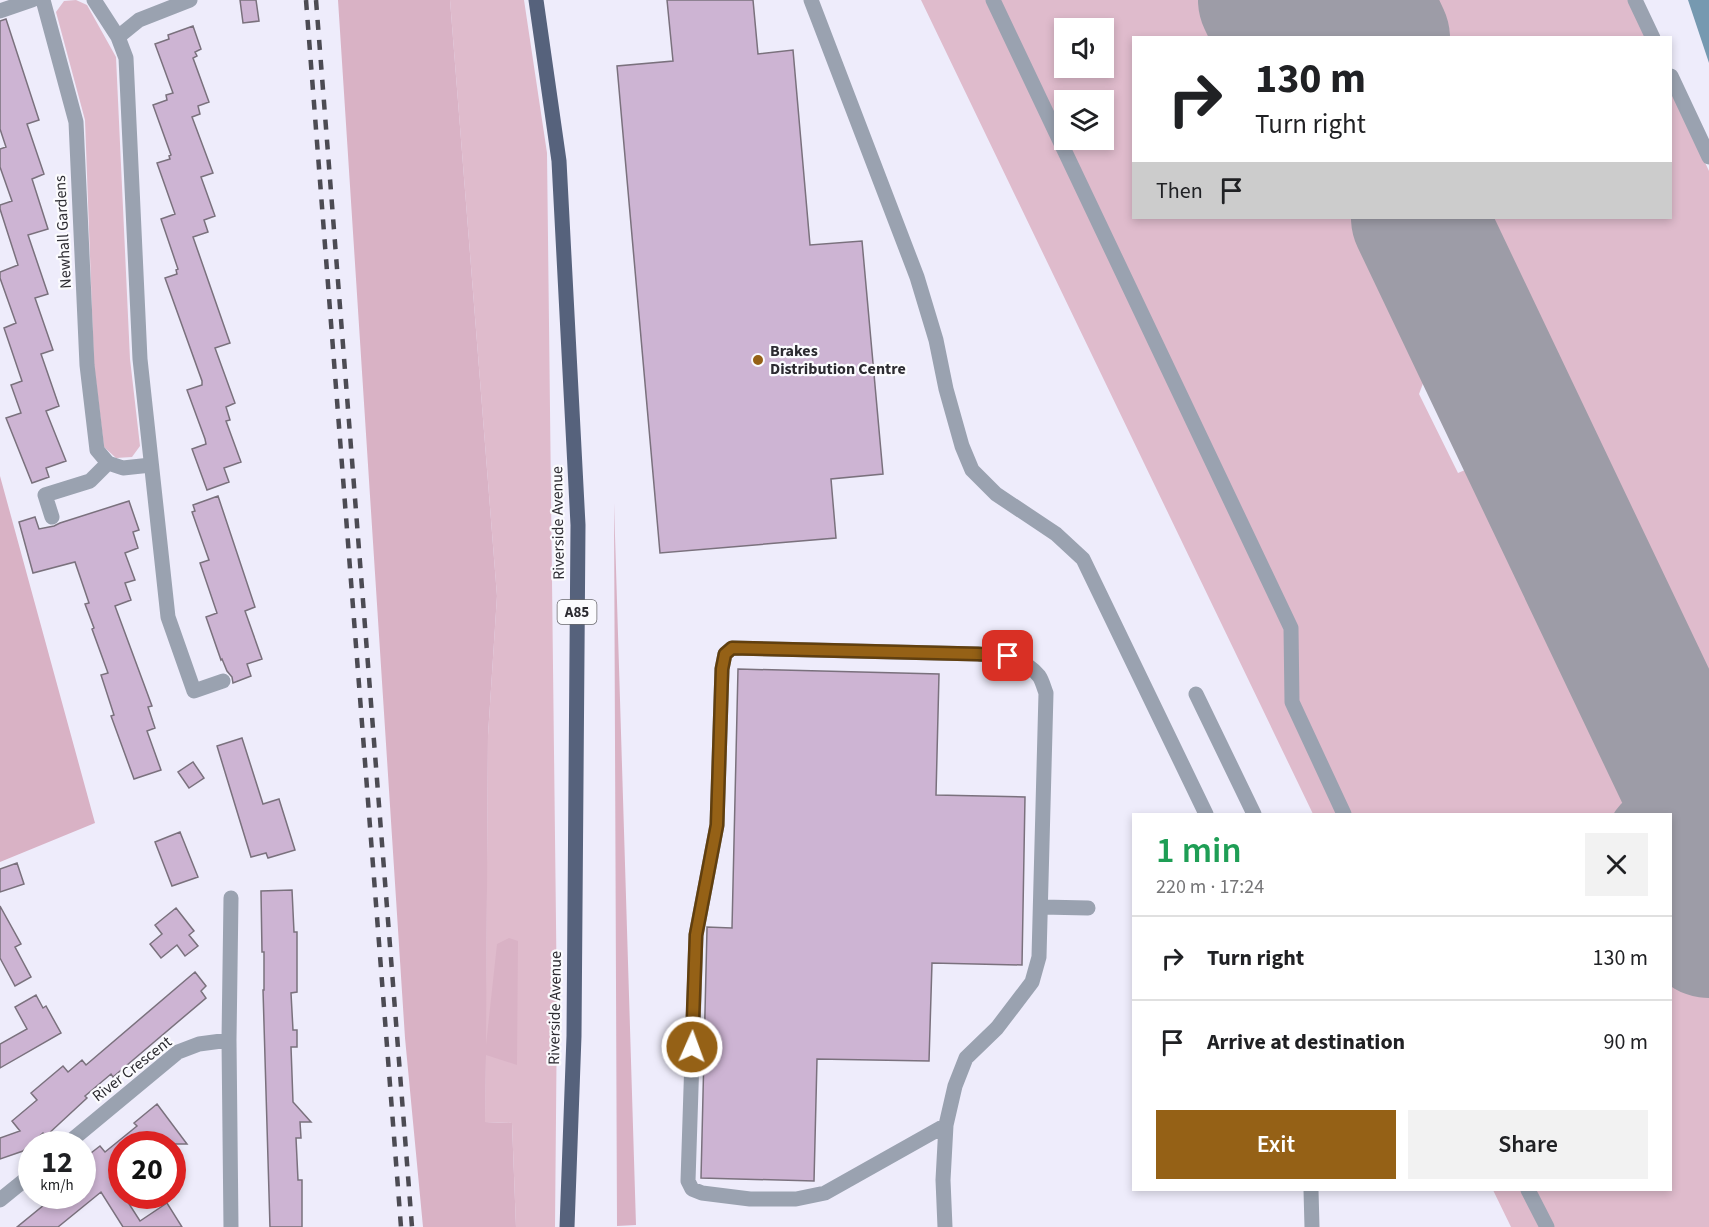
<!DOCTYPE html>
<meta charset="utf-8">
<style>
body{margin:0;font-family:"Source Sans 3",sans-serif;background:#f2f2f2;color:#202124;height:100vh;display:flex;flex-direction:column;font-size:22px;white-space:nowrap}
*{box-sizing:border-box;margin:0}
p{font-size:20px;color:#757577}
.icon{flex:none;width:33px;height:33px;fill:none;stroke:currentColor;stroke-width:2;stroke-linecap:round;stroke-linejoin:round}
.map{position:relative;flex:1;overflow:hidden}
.sheet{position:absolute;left:1132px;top:813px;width:540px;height:378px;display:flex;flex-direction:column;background:#fff;border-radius:0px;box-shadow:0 3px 9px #0003}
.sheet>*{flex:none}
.hud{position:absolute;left:1132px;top:36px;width:540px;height:183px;border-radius:0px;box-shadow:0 3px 9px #0003;background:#fff;color:#202124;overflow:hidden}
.fabs{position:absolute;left:1054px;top:18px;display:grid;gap:12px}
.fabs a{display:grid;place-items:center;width:60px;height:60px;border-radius:0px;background:#fff;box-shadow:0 3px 9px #0003;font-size:30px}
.speed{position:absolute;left:18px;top:1131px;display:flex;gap:12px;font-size:30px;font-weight:700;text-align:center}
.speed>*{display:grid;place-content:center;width:78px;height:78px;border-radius:50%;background:#fff;box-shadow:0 3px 9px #0003;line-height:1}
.speed small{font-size:15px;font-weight:400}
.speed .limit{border:9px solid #d22;background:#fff;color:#111}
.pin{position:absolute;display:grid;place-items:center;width:51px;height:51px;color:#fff;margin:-26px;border-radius:12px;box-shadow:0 3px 9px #0006}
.me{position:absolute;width:66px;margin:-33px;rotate:2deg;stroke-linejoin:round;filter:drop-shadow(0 0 4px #0008)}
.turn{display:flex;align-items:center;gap:21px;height:126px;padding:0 24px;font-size:27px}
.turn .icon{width:78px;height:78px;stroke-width:2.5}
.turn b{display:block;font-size:42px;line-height:51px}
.then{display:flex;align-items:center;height:57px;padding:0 24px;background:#0003;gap:12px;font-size:22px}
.round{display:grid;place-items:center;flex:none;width:63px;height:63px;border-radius:0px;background:#f2f2f2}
.headline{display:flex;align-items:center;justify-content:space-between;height:102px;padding:0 24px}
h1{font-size:36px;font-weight:600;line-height:45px;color:#1e9e55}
.button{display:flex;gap:12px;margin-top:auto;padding:12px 24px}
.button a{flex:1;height:69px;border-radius:0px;background:#956116;color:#fff;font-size:24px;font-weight:600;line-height:69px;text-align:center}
.button a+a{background:#f2f2f2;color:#202124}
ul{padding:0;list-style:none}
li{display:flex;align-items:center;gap:18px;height:84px;padding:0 24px;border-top:2px solid #e0e0e0}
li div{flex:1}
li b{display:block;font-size:22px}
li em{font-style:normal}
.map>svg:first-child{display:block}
.green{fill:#dfbbcc;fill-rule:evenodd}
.forest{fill:#d9b2c5}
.water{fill:#7699b0}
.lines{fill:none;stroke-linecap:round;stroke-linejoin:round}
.runway{stroke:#9d9ca7;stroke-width:136}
.building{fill:#cdb4d3;stroke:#7a717d;stroke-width:1.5}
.minor{stroke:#9aa2b0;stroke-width:15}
.major{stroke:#56627c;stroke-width:15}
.rail{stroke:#4c4b53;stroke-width:4.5;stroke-dasharray:10 10;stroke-linecap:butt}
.route-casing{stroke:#613f0e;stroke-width:15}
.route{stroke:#956116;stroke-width:10}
.poi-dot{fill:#956116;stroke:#fbfbfe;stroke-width:2}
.labels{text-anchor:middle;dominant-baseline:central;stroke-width:4.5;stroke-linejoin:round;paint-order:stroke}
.shield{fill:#fbfbfe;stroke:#6a696e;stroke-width:1.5}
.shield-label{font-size:15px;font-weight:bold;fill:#2c2b31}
.street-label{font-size:16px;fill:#2c2b31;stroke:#fbfbfe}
.poi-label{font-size:16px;font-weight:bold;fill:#2c2b31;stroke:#fbfbfe;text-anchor:start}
</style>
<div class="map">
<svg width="1709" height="1227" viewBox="0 0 1709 1227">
<rect width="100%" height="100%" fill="#eeecfb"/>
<path class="green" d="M 76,0 L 87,5 L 116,57 L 130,359 L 140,446 L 132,457 L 116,458 L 104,447 L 94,365 L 85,120 L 56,12 L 64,1 Z
M 450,0 L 524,0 L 547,153 L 557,1008 L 555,1227 L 516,1227 L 512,1123 L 485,1122 L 488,735 L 497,596 Z
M 921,0 L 1264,0 L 1282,37 L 1134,38 L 1134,218 L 1368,218 L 1434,354 L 1419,394 L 1458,473 L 1479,464 L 1487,467 L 1490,473 L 1656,814 L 1313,814 ZM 1065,28 L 1104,28 L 1104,68 L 1065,68 ZM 1065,100 L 1104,100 L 1104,140 L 1065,140 Z
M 1370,0 L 1629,0 L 1647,37 L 1388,37 Z
M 1671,90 L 1709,171 L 1709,712 L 1474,218 L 1671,218 Z
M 1671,846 L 1709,924 L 1709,1227 L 1511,1227 L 1493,1190 L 1671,1190 Z"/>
<path class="forest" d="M 338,0 L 450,0 L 497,596 L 488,735 L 486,1045 L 497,944 L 509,938 L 518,941 L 517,1065 L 486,1055 L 485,1122 L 512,1123 L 516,1227 L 423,1227 L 405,1038 Z
M 0,476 L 95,823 L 0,862 Z
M 614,503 L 636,1225 L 617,1226 Z"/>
<path class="water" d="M 1688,0 L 1709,0 L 1709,63 Z"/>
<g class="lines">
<path class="runway" d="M 1266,0 L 1284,38
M 1364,0 L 1382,38
M 1419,218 L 1709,827
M 1671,850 L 1709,930"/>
</g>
<path class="building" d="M 240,0 L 256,0 L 259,21 L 243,23 Z
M 667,0 L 753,0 L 758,54 L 793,50 L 810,245 L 862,241 L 883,474 L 831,479 L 836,538 L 660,553 L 617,66 L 673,61 Z
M 6,19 L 39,120 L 27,124 L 44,174 L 32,179 L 48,229 L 28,235 L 48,294 L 35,298 L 53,350 L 41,354 L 59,406 L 46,411 L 66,461 L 46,468 L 49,477 L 32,483 L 6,418 L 21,413 L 11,385 L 22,381 L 4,328 L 16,323 L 0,278 L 0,272 L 18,265 L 0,209 L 0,205 L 12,201 L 0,167 L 0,149 L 6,147 L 0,129 L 0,21 Z
M 193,26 L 201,49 L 195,52 L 197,56 L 193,58 L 209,102 L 198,106 L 200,114 L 192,117 L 213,173 L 201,177 L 215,216 L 204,220 L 208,232 L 193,237 L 230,343 L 215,348 L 235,403 L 226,407 L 230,420 L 226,421 L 241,462 L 224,468 L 229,482 L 207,490 L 192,449 L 206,444 L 205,439 L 187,390 L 202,385 L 202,381 L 165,278 L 177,274 L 176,270 L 178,269 L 161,219 L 175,214 L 157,163 L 170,159 L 169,156 L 171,155 L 153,105 L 167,100 L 166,95 L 173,93 L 155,44 L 169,39 L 168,35 Z
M 218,496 L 255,607 L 245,611 L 262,659 L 247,664 L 251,676 L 233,683 L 232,677 L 227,671 L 222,659 L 221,660 L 206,617 L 217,613 L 200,563 L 209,560 L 192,512 L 195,511 L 193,505 Z
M 129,501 L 139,530 L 133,532 L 138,548 L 125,553 L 135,580 L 125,583 L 131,600 L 115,606 L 152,706 L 148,707 L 155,728 L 147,731 L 161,770 L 134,779 L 111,716 L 114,715 L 101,675 L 108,673 L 92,629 L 94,628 L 85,604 L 89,603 L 75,562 L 33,573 L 19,522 L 35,517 L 39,529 L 54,526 L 60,523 Z
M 738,669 L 939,674 L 936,795 L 1025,797 L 1022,965 L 932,963 L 929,1061 L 817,1059 L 814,1181 L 701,1178 L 707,929 L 707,927 L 732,928 Z
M 242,738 L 263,804 L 279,799 L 295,850 L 268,858 L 266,853 L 251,857 L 217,746 Z
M 193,762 L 204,778 L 189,788 L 178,772 Z
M 180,832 L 198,877 L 172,886 L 155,842 Z
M 17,863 L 24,884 L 0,892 L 0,869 Z
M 292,890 L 294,932 L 297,932 L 297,992 L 291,993 L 293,1030 L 297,1030 L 297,1047 L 291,1047 L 293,1102 L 311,1122 L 300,1122 L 301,1138 L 296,1138 L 298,1180 L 302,1180 L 302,1227 L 270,1227 L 263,990 L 264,990 L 264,952 L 262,952 L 261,891 Z
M 0,906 L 21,944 L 15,947 L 31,977 L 15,986 L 0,958 Z
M 176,908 L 194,931 L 189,935 L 198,946 L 185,956 L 177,945 L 161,958 L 150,944 L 162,934 L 155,925 Z
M 195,972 L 206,986 L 201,991 L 206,998 L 113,1077 L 111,1074 L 85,1096 L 87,1098 L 46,1136 L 43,1133 L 23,1151 L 0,1159 L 0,1138 L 20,1131 L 12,1121 L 37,1100 L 31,1093 L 63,1066 L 68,1072 L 82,1060 L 86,1065 Z
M 36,995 L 43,1008 L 46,1006 L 61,1033 L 0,1068 L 0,1044 L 27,1029 L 15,1007 Z
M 157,1104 L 187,1144 L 122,1144 L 122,1196 L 124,1196 L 140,1221 L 167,1203 L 182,1227 L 123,1227 L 101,1192 L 58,1227 L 17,1227 L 55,1196 L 82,1196 L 82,1160 L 100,1146 L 105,1152 L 137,1126 L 134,1123 Z"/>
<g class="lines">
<path class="minor" d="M 43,0 L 76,122 L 87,365 L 97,450 L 108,463 L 123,468 L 151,465
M 94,0 L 118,37 L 126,58 L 140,359 L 168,617 L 194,691 L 223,681
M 811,0 L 917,277 L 936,340 L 946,389 L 962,446 L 972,470 L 996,494 L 1056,534 L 1083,559 L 1206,814
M 993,0 L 1291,628 L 1292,702 L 1344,814
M 1635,0 L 1653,38
M 0,11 L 32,0
M 118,37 L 139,20 L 190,0
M 1671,76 L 1709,157
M 52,517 L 45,495 L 90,481 L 108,463
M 1196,694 L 1254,814
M 231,898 L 229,1040 L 231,1227
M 1042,907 L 1088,908
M 67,1144 L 178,1052 L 199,1044 L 229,1040
M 1311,1190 L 1312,1227
M 1528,1190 L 1547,1227
M 0,1200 L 32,1174
M 945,1227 L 943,1180 L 946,1125 L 955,1086 L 966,1058 L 997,1028 L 1032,982 L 1039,957 L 1046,693 C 1044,688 1042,680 1039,676 C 1024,657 1000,656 978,654 L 732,648 L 725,654 L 722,669 L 717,825 L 696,935 L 688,1181 L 692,1189 L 702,1193 L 750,1199 L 796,1199 L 825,1193 L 946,1125"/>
<path class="major" d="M 536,0 L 559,161 L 578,525 L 574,1036 L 567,1227"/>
<path class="rail" d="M 306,0 L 401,1227
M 316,0 L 412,1227"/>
</g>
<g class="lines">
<defs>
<path id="route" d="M 692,1047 L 696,935 L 717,825 L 722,669 L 725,654 L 732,648 L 978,654 L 1008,656"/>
</defs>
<use href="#route" class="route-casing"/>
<use href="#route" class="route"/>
</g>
<circle class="poi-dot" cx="758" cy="360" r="6"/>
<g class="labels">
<rect class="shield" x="557.5" y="600" width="39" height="24" rx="4.5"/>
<g class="shield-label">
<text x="577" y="612">A85</text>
</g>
<g class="street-label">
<text transform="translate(63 232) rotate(-93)">Newhall Gardens</text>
<text transform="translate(558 523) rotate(-91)">Riverside Avenue</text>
<text transform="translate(555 1008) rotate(-89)">Riverside Avenue</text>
<text transform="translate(132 1069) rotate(-38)">River Crescent</text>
</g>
<g class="poi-label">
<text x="770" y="351">Brakes<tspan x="770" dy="18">Distribution Centre</tspan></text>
</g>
</g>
</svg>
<div class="fabs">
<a><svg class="icon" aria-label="sound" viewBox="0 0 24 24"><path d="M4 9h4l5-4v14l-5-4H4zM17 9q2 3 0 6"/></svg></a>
<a><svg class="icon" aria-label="layers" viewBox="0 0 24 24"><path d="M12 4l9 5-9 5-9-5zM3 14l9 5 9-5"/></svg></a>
</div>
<div class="speed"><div>12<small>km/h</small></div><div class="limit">20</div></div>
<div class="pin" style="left:1008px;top:656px;background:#d93025"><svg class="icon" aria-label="arrive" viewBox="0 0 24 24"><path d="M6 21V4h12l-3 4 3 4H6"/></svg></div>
<svg class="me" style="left:692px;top:1047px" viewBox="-20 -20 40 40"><circle r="17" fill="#956116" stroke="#fff" stroke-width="3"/><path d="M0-11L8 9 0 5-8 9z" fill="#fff"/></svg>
<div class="hud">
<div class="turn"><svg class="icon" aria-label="right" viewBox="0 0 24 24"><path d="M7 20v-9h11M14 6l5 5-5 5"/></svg><div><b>130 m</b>Turn right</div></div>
<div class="then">Then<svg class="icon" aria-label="arrive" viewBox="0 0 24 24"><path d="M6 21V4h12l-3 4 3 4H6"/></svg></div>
</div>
<section class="sheet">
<div class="headline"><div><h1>1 min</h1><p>220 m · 17:24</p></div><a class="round"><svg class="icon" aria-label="close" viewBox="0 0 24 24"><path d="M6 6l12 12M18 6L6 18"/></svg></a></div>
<ul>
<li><svg class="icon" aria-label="right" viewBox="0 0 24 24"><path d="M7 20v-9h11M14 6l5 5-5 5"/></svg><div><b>Turn right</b></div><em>130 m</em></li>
<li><svg class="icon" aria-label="arrive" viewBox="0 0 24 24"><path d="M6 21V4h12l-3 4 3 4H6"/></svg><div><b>Arrive at destination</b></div><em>90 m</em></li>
</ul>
<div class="button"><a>Exit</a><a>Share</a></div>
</section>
</div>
